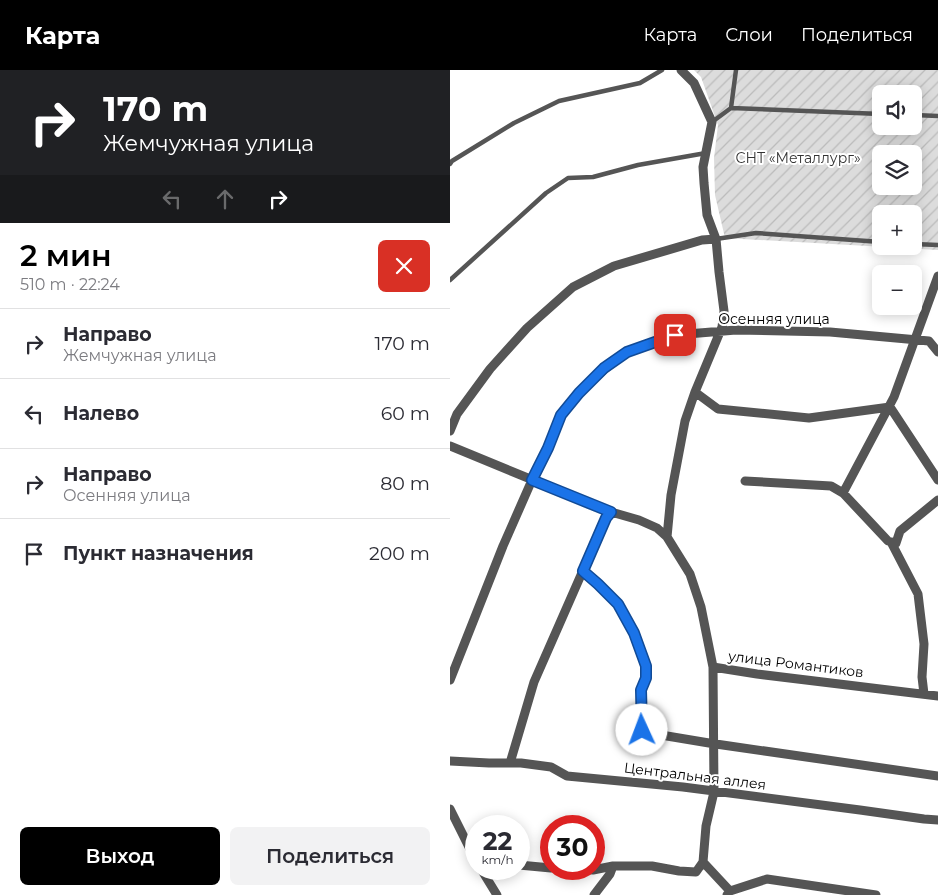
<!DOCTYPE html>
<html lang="ru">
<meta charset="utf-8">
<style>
body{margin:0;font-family:Montserrat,sans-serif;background:#f2f2f3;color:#2b2b33;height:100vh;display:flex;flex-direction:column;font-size:19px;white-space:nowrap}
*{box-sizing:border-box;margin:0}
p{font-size:16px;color:#7c7c81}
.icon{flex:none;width:28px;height:28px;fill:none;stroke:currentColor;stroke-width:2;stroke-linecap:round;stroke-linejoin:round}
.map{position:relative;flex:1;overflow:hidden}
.drawer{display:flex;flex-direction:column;background:#fff;width:450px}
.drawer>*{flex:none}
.top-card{background:#202124;color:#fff;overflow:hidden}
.tools{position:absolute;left:422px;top:15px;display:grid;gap:10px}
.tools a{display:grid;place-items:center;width:50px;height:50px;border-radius:8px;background:#fff;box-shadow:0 2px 12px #0003;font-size:25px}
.speed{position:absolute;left:15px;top:745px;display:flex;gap:10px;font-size:25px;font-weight:700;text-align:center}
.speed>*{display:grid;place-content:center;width:65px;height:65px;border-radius:50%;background:#fff;box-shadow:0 2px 12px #0003;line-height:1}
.speed small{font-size:12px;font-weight:400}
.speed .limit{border:8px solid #d22;background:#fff;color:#111}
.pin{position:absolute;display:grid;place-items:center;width:42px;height:42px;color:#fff;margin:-21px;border-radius:10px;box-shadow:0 2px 8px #0006}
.me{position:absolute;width:55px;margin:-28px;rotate:358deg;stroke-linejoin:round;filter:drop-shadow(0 0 4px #0008)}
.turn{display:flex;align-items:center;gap:18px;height:105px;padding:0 20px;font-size:22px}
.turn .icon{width:65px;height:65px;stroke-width:2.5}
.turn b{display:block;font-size:35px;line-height:42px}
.lanes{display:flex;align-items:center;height:48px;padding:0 20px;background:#0003;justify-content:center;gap:25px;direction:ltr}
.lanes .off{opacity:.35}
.round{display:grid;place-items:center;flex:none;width:52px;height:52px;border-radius:8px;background:#f2f2f3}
.head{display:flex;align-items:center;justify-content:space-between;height:85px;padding:0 20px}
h1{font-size:30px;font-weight:600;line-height:38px;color:#000}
.button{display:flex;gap:10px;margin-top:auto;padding:10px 20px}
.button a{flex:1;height:58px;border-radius:8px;background:#000;color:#fff;font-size:20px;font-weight:600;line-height:58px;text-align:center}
.button a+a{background:#f2f2f3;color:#2b2b33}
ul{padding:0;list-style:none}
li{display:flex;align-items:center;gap:15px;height:70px;padding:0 20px;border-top:1px solid #e1e1e2}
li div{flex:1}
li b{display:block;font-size:19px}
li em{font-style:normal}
header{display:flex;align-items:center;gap:30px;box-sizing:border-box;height:70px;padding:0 25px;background:#000;color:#fff}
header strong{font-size:24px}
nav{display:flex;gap:28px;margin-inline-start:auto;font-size:18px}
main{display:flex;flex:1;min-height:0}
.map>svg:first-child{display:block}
.garden{fill:url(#garden-furrows);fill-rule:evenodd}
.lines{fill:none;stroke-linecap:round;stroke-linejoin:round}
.service{stroke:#555;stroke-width:4.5}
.minor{stroke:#555;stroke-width:9}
.route-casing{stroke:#114b97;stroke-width:12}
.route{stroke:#1a73e8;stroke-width:9}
.labels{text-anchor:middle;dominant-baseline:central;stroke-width:4;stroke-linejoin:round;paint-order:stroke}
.park-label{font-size:14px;fill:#333;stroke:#fff}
.street-label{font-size:14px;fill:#000;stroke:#fff}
</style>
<header>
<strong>Карта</strong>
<nav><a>Карта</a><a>Слои</a><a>Поделиться</a></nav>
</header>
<main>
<section class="drawer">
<div class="top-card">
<div class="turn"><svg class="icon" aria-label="right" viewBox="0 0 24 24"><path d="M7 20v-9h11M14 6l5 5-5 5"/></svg><div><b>170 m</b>Жемчужная улица</div></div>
<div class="lanes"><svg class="icon off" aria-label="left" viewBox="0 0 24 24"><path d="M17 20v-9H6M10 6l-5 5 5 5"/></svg><svg class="icon off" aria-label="ahead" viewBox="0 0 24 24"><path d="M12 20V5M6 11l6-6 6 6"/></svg><svg class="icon" aria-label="right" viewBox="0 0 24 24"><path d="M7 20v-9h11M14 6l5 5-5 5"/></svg></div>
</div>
<div class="head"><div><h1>2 мин</h1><p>510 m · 22:24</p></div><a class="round" style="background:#d93025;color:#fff"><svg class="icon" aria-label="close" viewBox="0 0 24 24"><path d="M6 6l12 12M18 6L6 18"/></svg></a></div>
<ul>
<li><svg class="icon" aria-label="right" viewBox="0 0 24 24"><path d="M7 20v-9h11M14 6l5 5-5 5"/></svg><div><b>Направо</b><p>Жемчужная улица</p></div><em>170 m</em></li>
<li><svg class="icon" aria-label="left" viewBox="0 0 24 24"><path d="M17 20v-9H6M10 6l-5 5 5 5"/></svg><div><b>Налево</b></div><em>60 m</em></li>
<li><svg class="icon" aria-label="right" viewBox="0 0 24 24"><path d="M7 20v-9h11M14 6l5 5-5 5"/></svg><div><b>Направо</b><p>Осенняя улица</p></div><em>80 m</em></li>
<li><svg class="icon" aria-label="arrive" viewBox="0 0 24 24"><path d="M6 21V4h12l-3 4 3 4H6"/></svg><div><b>Пункт назначения</b></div><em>200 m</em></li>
</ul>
<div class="button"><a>Выход</a><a>Поделиться</a></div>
</section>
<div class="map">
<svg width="488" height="825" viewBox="0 0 488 825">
<defs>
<pattern id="garden-furrows" width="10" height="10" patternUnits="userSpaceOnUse" patternTransform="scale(1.25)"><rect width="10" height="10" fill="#dcdcdc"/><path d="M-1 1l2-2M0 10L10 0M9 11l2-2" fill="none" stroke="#bbb"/></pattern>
</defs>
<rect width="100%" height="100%" fill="#fff"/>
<path class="garden" d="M 244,0 L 488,0 L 488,180 L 275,168 L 265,125 L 264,88 L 268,55 L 251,7 ZM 431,24 L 464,24 L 464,56 L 431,56 ZM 431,84 L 464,84 L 464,116 L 431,116 ZM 431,144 L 464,144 L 464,176 L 431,176 Z"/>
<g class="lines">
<path class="service" d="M 281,38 L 431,44
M 464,45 L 488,46
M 262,52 L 281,38 L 286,0
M 0,94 L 2,91 L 64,53 L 109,31 L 190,13 L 212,0
M 266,169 L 306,163 L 431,172
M 464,174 L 488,175
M 0,210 L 96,123 L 118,108 L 143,107 L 188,95 L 256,83"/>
<path class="minor" d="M 245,322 L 268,339 L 359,348 L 440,337 L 488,410
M 0,361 L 7,344 L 40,299 L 77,258 L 123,217 L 164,196 L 252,170 L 266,169
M 0,376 L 161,442 L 189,450 L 207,458 L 217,467 L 240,504 L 251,537 L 263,597 L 307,604 L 488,626
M 295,411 L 381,416 L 393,423 L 438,471 L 446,473 L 450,461 L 488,430
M 393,423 L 444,327 L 488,206
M 217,467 L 221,425 L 235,351 L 245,322 L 272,257 L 274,241 L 269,202 L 266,169 L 257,145 L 254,113 L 253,97 L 262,52 L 244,13 L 231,0
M 441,472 L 468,524 L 474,574 L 472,607 L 474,624
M 133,501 L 148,514 L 168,535 L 184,563 L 196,596 L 196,608 L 191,620 L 193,659 L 211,665 L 259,673 L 488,706
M 0,610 L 53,476 L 82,410 L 98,378 L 111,345 L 129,323 L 155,299 L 177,282 L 225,265 L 286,260 L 380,262 L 479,271 L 488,282
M 0,691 L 39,693 L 71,693 L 101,697 L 117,706 L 233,717 L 410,740 L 474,749 L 488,750
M 60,693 L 84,612 L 156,448 L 161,442
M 0,739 L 26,791
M 253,792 L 256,756 L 264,722 L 263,597
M 69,795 L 101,798
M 31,799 L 47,825
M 121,799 L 143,800 L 163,796 L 202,796 L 229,801 L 246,802 L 253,792 L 280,821
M 144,825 L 160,804 L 163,796
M 277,825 L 280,821 L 317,809 L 426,825"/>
</g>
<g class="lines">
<defs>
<path id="route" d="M 192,660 L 191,620 L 196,608 L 196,596 L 184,563 L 168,534 L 148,514 L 133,501 L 156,448 L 161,442 L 82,410 L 98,378 L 111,345 L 129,323 L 154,298 L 177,282 L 225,265"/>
</defs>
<use href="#route" class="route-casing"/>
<use href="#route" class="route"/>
</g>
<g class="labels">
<g class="park-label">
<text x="348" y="88">СНТ «Металлург»</text>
</g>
<g class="street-label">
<text x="324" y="249">Осенняя улица</text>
<text transform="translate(346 594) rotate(7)">улица Романтиков</text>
<text transform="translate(245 706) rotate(7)">Центральная аллея</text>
</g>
</g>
</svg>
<div class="tools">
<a><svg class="icon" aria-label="sound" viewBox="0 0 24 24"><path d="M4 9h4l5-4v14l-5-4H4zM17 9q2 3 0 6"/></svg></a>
<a><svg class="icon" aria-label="layers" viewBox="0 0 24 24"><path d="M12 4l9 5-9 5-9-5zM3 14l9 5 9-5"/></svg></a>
<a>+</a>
<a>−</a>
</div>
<div class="speed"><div>22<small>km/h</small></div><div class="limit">30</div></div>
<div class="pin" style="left:225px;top:265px;background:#d93025"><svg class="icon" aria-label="arrive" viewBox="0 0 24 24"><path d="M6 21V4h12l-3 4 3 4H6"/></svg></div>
<svg class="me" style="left:192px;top:660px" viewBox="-20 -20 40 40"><circle r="19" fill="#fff"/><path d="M0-13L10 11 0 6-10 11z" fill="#1a73e8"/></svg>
</div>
</main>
